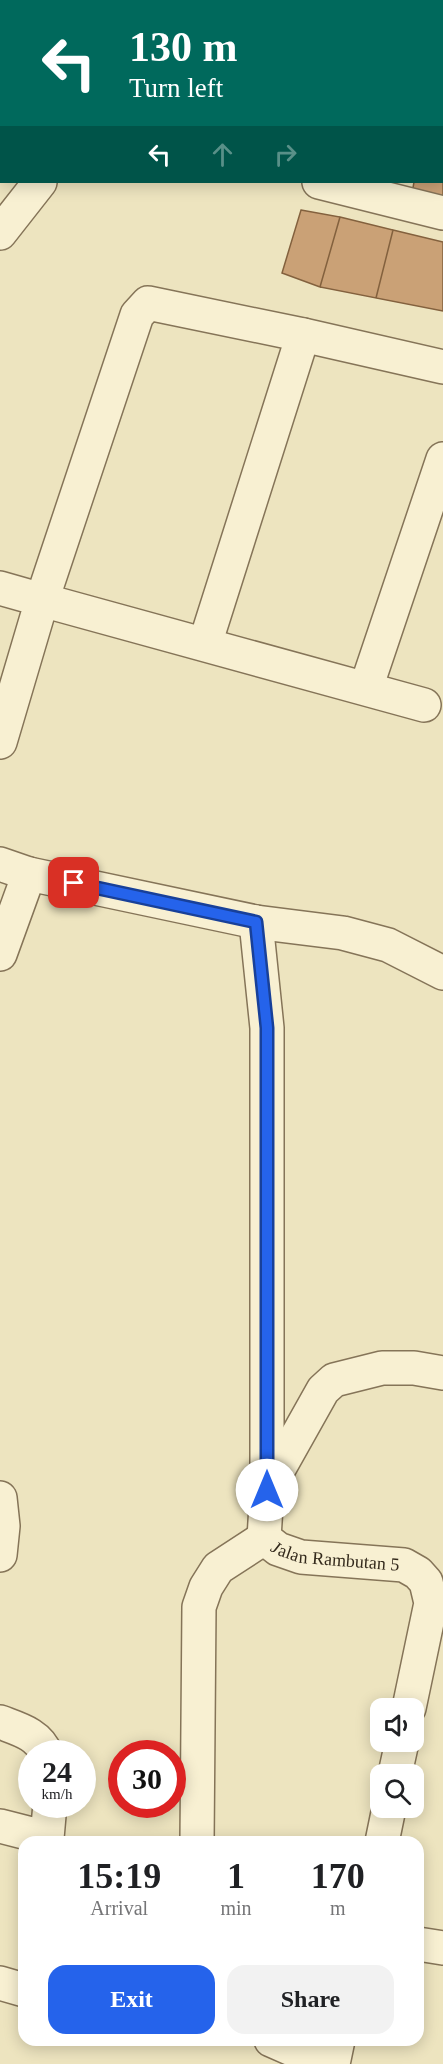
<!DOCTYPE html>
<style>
body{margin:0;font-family:"Times New Roman",serif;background:#f2f2f2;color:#202124;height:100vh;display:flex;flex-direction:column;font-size:22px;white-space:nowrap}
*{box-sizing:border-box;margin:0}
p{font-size:20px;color:#757577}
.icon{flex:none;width:33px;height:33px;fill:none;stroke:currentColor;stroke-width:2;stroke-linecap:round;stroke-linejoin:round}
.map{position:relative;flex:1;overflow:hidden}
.panel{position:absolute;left:18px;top:1836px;width:406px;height:210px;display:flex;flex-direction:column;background:#fff;border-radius:18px;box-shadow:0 3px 15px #0003}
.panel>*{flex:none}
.top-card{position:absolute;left:0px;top:0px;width:444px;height:183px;box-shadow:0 3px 15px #0003;background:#00695c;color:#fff;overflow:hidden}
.buttons{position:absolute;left:370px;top:1698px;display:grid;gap:12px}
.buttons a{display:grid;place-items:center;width:54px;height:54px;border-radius:12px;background:#fff;box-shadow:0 3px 15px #0003;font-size:30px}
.speed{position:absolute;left:18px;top:1740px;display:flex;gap:12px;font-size:30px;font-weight:700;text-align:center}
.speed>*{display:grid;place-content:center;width:78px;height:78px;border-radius:50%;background:#fff;box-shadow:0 3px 15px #0003;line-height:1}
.speed small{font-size:15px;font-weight:400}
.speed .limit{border:9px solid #d22;background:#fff;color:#111}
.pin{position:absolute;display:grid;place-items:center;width:51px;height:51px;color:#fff;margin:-26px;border-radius:12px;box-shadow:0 3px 9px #0006}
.me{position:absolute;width:66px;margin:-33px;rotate:0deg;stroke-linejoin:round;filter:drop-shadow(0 0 4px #0008)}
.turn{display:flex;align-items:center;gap:21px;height:126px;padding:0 30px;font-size:27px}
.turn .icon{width:78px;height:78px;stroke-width:2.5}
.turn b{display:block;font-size:42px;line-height:51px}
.lanes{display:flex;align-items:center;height:57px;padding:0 30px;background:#0003;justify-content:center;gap:30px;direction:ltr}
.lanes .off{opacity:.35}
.eta{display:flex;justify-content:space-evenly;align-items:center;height:102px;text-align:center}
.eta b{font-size:36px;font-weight:800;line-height:42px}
.button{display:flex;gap:12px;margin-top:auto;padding:12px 30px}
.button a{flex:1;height:69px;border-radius:18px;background:#2563eb;color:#fff;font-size:24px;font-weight:800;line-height:69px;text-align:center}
.button a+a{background:#f2f2f2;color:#202124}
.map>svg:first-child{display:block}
.building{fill:#caa176;stroke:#83613e;stroke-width:1.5}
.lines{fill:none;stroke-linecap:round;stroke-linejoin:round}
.minor-casing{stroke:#857458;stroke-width:36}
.minor{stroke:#f8f0d2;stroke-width:33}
.route-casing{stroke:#184099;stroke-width:15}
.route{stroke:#2563eb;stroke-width:10}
.labels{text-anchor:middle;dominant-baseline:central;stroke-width:6;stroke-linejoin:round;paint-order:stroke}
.street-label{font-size:18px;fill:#342a1c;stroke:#f4edce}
</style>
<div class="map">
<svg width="443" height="2064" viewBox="0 0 443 2064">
<rect width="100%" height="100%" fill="#ede4bf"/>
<path class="building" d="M 443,138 L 443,203 L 411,199 L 414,182 L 442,182 Z
M 301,210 L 340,217 L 320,287 L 282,273 Z
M 340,217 L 393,230 L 376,298 L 320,287 Z
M 393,230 L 443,242 L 443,311 L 376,298 Z"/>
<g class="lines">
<defs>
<g id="minor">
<path d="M 149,2 L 149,0"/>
<path d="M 410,2 L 410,0"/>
<path d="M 319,182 L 443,213"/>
<path d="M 0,233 L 40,182"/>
<path d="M 0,588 L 42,600 L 0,742"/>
<path d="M 205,644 L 303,335"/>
<path d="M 366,688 L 443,459"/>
<path d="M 424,705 L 42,600 L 137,315 L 148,303 L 303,335 L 443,367"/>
<path d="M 0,864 L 29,874 L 256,922 L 343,933 L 388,945 L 443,973"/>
<path id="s1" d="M 256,922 L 267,1028 L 267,1490 L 264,1538 L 278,1549 L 301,1557 L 404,1565 L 418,1573 L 426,1582 L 431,1603 L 409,1708"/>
<path d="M 0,954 L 29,874"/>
<path d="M 268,1488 L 323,1390 L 334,1380 L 382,1368 L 414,1368 L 443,1373"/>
<path d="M 0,1498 L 3,1526 L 0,1555"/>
<path d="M 0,1722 C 18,1729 39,1734 46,1754"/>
<path d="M 395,1774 L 402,1742"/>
<path d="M 0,1826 L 47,1838 L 50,1804"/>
<path d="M 197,1842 L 199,1607 L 206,1587 L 218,1568 L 264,1538"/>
<path d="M 382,1842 L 389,1808"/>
<path d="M 418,1944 L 443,1948"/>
<path d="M 0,1983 L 24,1990"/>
<path d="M 271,2040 L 326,2064"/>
<path d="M 333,2064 L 338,2040"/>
</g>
</defs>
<use href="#minor" class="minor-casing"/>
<use href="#minor" class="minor"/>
</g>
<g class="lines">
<defs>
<path id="route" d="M 74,883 L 256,922 L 267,1028 L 267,1490"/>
</defs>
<use href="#route" class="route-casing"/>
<use href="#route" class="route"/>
</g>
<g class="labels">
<g class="street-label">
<text stroke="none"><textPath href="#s1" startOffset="693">Jalan Rambutan 5</textPath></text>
</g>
</g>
</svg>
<div class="buttons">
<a><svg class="icon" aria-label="sound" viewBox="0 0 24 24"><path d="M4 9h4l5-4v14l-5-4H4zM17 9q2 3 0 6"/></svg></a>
<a><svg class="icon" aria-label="search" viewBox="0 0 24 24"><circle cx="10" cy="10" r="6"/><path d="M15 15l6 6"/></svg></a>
</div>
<div class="speed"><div>24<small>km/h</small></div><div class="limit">30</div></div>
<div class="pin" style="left:74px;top:883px;background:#d93025"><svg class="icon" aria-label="arrive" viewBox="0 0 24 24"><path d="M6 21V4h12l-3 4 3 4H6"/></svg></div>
<svg class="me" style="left:267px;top:1490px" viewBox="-20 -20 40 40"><circle r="19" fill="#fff"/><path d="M0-13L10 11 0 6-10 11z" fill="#2563eb"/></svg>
<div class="top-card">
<div class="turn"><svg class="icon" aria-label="left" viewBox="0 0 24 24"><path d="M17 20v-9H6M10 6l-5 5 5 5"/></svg><div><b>130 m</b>Turn left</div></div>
<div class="lanes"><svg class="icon" aria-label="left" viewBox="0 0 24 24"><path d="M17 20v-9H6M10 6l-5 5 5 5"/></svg><svg class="icon off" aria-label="ahead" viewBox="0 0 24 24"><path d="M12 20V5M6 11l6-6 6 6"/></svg><svg class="icon off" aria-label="right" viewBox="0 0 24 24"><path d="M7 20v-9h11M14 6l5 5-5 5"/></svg></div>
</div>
<section class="panel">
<div class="eta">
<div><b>15:19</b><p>Arrival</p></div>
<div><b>1</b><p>min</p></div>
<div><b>170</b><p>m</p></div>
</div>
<div class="button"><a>Exit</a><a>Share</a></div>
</section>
</div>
